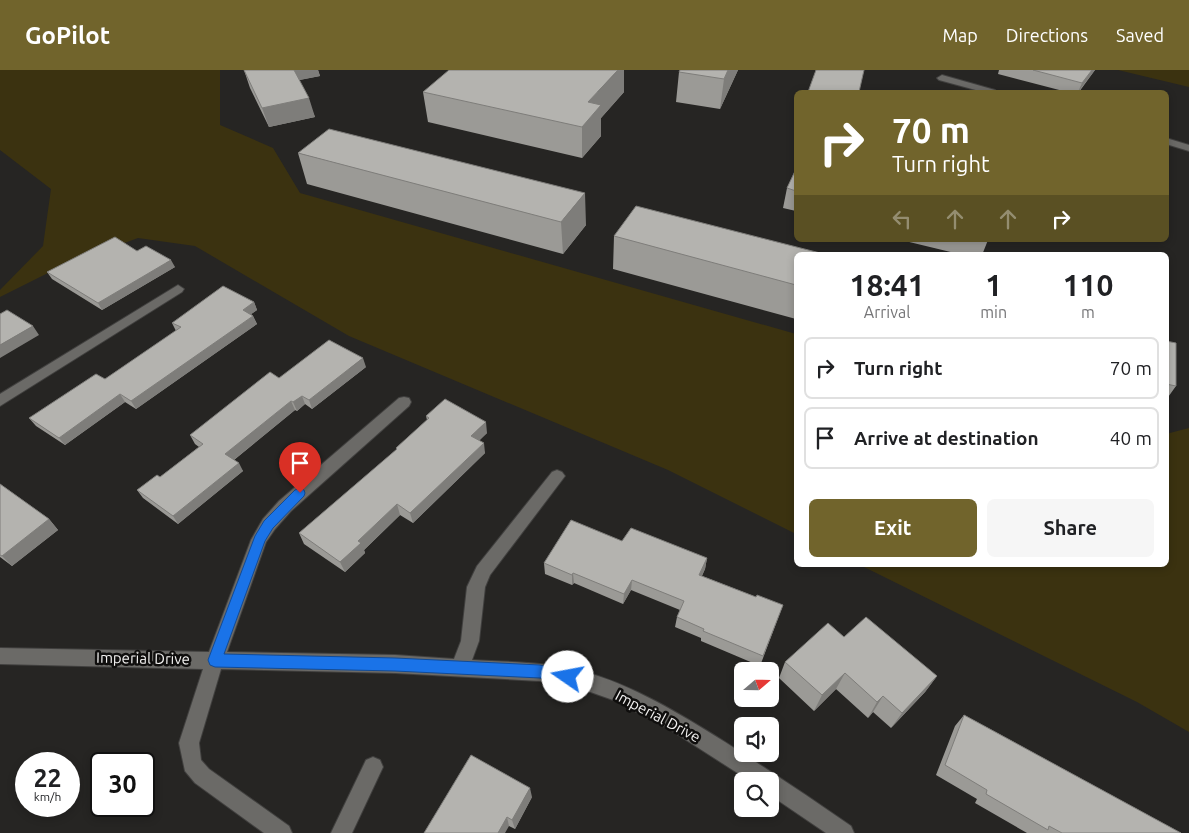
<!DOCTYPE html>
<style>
body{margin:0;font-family:Ubuntu,sans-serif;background:#f6f6f6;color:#202124;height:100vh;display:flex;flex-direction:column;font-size:19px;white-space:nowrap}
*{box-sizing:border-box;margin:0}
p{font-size:16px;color:#757577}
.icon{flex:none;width:28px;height:28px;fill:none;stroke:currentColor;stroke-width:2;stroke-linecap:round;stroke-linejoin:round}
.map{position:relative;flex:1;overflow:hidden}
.panel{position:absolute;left:794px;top:182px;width:375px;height:315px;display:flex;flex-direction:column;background:#fff;border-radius:8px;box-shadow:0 2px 8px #0003}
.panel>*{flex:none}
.hud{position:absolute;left:794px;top:20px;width:375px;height:152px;border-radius:8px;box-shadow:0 2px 8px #0003;background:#71642c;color:#fff;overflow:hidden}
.needle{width:32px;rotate:70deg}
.buttons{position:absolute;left:734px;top:592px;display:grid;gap:10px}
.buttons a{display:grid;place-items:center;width:45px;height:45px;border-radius:8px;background:#fff;box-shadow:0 2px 8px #0003;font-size:25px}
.speed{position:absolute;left:15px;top:682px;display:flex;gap:10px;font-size:25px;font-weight:700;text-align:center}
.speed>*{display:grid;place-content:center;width:65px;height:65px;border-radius:50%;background:#fff;box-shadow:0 2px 8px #0003;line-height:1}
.speed small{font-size:12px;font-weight:400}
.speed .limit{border:2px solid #111;border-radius:8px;background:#fff;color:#111}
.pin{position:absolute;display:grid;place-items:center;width:42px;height:42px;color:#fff;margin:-51px -21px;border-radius:50% 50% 50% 0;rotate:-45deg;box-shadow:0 0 5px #0007}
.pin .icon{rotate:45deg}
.me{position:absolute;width:55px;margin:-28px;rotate:282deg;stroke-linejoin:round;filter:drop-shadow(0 0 4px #0008)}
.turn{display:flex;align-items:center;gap:18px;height:105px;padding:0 15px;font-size:22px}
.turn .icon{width:65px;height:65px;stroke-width:2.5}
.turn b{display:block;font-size:35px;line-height:42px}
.lanes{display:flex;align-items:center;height:48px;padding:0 15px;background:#0003;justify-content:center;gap:25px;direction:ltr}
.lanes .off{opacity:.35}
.eta{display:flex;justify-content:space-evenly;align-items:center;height:85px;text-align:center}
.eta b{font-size:30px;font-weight:700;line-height:35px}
.action{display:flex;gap:10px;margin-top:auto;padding:10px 15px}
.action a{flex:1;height:58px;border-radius:8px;background:#71642c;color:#fff;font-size:20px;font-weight:700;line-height:58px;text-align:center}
.action a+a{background:#f6f6f6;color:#202124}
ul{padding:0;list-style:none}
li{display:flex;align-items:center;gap:15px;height:62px;margin:0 10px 8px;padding:0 5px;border:2px solid #e0e0e0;border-radius:8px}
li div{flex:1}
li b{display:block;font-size:19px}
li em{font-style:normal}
header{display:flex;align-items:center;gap:30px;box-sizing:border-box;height:70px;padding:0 25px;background:#71642c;color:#fff}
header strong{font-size:24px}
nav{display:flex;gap:28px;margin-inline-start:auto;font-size:18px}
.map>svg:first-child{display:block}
.green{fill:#3b3210}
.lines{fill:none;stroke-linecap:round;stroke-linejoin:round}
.minor-casing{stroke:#41403f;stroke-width:2}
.minor{fill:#6b6a67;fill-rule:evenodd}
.wall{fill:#9b9a96}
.shaded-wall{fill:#7e7d7a}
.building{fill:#b4b3af;stroke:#7e7d7a}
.route{fill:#1a73e8;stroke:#114b97}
.labels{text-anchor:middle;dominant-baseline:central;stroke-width:5;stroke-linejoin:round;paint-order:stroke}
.near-street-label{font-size:15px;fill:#f4f3f2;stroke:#0f0e0d}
</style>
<header>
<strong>GoPilot</strong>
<nav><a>Map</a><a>Directions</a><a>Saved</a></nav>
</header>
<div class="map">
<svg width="1189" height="763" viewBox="0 0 1189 763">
<rect width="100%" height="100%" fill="#262523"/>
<path class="green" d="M 0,0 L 220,0 L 220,55 L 273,78 L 300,123 L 796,264 L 796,464 L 668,400 L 349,266 L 195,176 L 138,168 L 62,196 L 0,227 L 0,220 L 43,176 L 51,119 L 0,80 Z
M 1118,0 L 1189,0 L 1189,17 Z
M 1189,358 L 1189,662 L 1137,632 L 860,495 L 1166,495 L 1166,364 Z"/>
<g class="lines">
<defs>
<path id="minor" d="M 942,5 L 995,20 L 997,22 L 983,22 L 939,10 L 937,8 Z
M 1166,68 L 1189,75 L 1189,81 L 1166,74 Z
M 178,215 L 184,219 L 182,222 L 0,336 L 0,324 Z
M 404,327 L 409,328 L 411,332 L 409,336 L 291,441 L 275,459 L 266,472 L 227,582 L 395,585 L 454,589 L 461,571 L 467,517 L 477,496 L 552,402 L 557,400 L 562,402 L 565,406 L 562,410 L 490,505 L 485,517 L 479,571 L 472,590 C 509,592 546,592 582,601 C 633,615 680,644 725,672 C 767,699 809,727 851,756 L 854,763 L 826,763 L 770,725 L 770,711 L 750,711 L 669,659 L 616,631 L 582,619 L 540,611 L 395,603 L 221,599 L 199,673 L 201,690 L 209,699 L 289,756 L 292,763 L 264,763 L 195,713 L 185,701 L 179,673 L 203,599 L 0,594 L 0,578 L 209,582 L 251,470 L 263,449 L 279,431 L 399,328 Z
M 373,687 L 380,690 L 383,697 L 352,763 L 331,763 L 366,690 Z"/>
</defs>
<use href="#minor" class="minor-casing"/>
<use href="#minor" class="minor"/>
</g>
<path class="wall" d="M 244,0 L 318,0 L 320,6 L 299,10 L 315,47 L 269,57 L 250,18 Z
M 738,0 L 720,39 L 676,32 L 679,2 Z
M 999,0 L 1095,0 L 1079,22 L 1067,22 L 998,4 Z
M 423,22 L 624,22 L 601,48 L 601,66 L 582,88 L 428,52 Z
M 298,83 L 586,155 L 563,184 L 307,114 Z
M 796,99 L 796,141 L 783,138 L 787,118 Z
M 614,166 L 796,185 L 796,249 L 613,199 Z
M 901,170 L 988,170 L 982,185 L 963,185 Z
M 137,181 L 175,197 L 102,240 L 52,209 L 47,202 Z
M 254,232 L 257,240 L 251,244 L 253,246 L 257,254 L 136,339 L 125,332 L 65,375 L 36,356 L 29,348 L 105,309 L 176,261 L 172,253 Z
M 1166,271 L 1176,316 L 1166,330 Z
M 366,297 L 312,339 L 305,334 L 297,341 L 295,340 L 234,390 L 243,401 L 178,454 L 143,428 L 137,420 L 160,407 L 199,377 L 195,374 L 190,365 L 279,308 Z
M 426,346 L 487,363 L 479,370 L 485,383 L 413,453 L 400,445 L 364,480 L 365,483 L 345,502 L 304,474 L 299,463 L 396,380 L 396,378 L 427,350 Z
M 0,414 L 49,449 L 58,460 L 12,496 L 0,487 Z
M 622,471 L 707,488 L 705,499 L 702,506 L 756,527 L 783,535 L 760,596 L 701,571 L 701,568 L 675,557 L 677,547 L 680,540 L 631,520 L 623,534 L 574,513 L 572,515 L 545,504 L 544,493 Z
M 844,567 L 937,606 L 925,622 L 891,658 L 873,642 L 868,648 L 836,619 L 814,641 L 779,608 L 785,592 Z
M 964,645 L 1181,763 L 1027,763 L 975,733 L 977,729 L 936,705 L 955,656 Z
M 532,727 L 515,759 L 509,756 L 424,763 Z"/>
<path class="shaded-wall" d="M 292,0 L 318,0 L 320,6 L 295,11 Z
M 618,0 L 624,0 L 624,22 L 601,48 L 601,66 L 582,88 L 582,57 L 588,32 Z
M 728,0 L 738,0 L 720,39 L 724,9 Z
M 1092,0 L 1095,0 L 1078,22 L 1082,13 Z
M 309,28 L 315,47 L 269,57 L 262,38 Z
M 585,123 L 586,155 L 563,184 L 561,152 Z
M 171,190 L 175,197 L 102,240 L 98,233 Z
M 254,232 L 257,240 L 246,248 L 243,240 Z
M 253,246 L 257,254 L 136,339 L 131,331 Z
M 33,256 L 39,265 L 0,288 L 0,275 Z
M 363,288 L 366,297 L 312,339 L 309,330 Z
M 120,324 L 125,332 L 65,375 L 59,368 Z
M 302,326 L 305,334 L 297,341 L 293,332 Z
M 291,331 L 295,340 L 230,393 L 225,384 Z
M 486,352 L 487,363 L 473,377 L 471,366 Z
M 484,373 L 485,383 L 413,453 L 410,443 Z
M 239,393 L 243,401 L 178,454 L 173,446 Z
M 397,434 L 400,445 L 364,480 L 365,483 L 345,502 L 340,492 L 358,471 Z
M 49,449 L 58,460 L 12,496 L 2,486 Z
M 707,488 L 705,499 L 697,515 L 699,505 Z
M 573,503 L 574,513 L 572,515 L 572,505 Z
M 632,510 L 631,520 L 623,534 L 624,524 Z
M 845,603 L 836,619 L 814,641 L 822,625 Z
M 937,606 L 925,622 L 891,658 L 902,643 Z
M 883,626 L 873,642 L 868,648 L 877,632 Z
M 530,718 L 532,727 L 515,759 L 512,750 Z
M 507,747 L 509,756 L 505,763 L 498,763 Z"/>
<path class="building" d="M 244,0 L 294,0 L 309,28 L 262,38 Z
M 449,0 L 618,0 L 588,32 L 601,35 L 582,57 L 423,22 Z
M 680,0 L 728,0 L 724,9 L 679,2 Z
M 816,0 L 864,0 L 859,22 L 808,22 Z
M 1033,0 L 1092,0 L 1082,13 Z
M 329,59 L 585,123 L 561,152 L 298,83 Z
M 796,99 L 796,121 L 787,118 Z
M 636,136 L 828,185 L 796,185 L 796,215 L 614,166 Z
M 115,167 L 137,181 L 146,176 L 171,190 L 98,233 L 47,202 Z
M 223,216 L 254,232 L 243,240 L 253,246 L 131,331 L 120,324 L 59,368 L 29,348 L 96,304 L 105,309 L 181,257 L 172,253 Z
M 7,240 L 33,256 L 0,275 L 0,244 Z
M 329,270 L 363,288 L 309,330 L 302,326 L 293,332 L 291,331 L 225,384 L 239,393 L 173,446 L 137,420 L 157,405 L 160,407 L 203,374 L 190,365 L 270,302 L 279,308 Z
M 1166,271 L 1176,273 L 1176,316 L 1166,314 Z
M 445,329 L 486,352 L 471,366 L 484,373 L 410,443 L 397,434 L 358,471 L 361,473 L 340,492 L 299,463 L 397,379 L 396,378 L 429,348 L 426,346 Z
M 0,414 L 49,449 L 2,486 L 0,485 Z
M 571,450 L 622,471 L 631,458 L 707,488 L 699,505 L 756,527 L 757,525 L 783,535 L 763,586 L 703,561 L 704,559 L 677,547 L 684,531 L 632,510 L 624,524 L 573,503 L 572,505 L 544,493 Z
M 866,547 L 937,606 L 902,643 L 883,626 L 877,632 L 845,603 L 822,625 L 785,592 L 828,553 L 844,567 Z
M 964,645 L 1181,763 L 1062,763 L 1049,756 L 1048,760 L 986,724 L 987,720 L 945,695 Z
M 471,685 L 530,718 L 512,750 L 507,747 L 498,763 L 424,763 Z"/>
<path class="route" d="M 300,418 L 304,420 L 305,423 L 304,426 L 273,458 L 265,471 L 224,584 L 395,588 L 540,595 L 573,603 L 575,607 L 573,612 L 568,614 L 540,608 L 395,601 L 215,597 L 210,595 L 208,590 L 255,466 L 264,451 L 295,420 Z"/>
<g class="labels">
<g class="near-street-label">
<text transform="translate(143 588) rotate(1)">Imperial Drive</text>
<text transform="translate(658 646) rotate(28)">Imperial Drive</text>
</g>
</g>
</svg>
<div class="buttons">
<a><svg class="needle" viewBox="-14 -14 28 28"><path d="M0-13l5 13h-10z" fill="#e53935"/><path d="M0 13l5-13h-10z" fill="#757577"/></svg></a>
<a><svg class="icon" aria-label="sound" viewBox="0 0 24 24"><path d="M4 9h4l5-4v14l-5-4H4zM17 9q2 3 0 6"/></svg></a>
<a><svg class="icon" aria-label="search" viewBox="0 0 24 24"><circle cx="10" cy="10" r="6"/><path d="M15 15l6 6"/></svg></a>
</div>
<div class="speed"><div>22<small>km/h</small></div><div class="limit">30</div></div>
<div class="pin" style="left:300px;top:423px;background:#d93025"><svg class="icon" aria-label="arrive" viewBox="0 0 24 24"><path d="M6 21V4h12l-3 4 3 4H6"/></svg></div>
<svg class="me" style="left:568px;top:607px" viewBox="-20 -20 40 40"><circle r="19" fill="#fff"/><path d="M0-13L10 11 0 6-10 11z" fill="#1a73e8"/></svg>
<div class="hud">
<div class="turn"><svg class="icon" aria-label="right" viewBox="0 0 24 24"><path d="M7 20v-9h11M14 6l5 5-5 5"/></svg><div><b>70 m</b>Turn right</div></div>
<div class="lanes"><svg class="icon off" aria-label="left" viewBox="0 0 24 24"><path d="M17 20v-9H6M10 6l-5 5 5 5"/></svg><svg class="icon off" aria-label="ahead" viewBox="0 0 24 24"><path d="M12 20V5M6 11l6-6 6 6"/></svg><svg class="icon off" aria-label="ahead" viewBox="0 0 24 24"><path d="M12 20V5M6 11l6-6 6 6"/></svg><svg class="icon" aria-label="right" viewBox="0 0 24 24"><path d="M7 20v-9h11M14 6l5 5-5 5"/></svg></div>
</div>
<section class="panel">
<div class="eta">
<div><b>18:41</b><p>Arrival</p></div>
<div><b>1</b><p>min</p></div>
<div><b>110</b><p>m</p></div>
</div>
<ul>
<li><svg class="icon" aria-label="right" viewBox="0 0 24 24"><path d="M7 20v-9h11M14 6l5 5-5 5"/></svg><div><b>Turn right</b></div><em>70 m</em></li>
<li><svg class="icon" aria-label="arrive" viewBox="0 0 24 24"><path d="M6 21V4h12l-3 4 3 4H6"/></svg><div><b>Arrive at destination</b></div><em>40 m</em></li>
</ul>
<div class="action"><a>Exit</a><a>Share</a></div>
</section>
</div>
